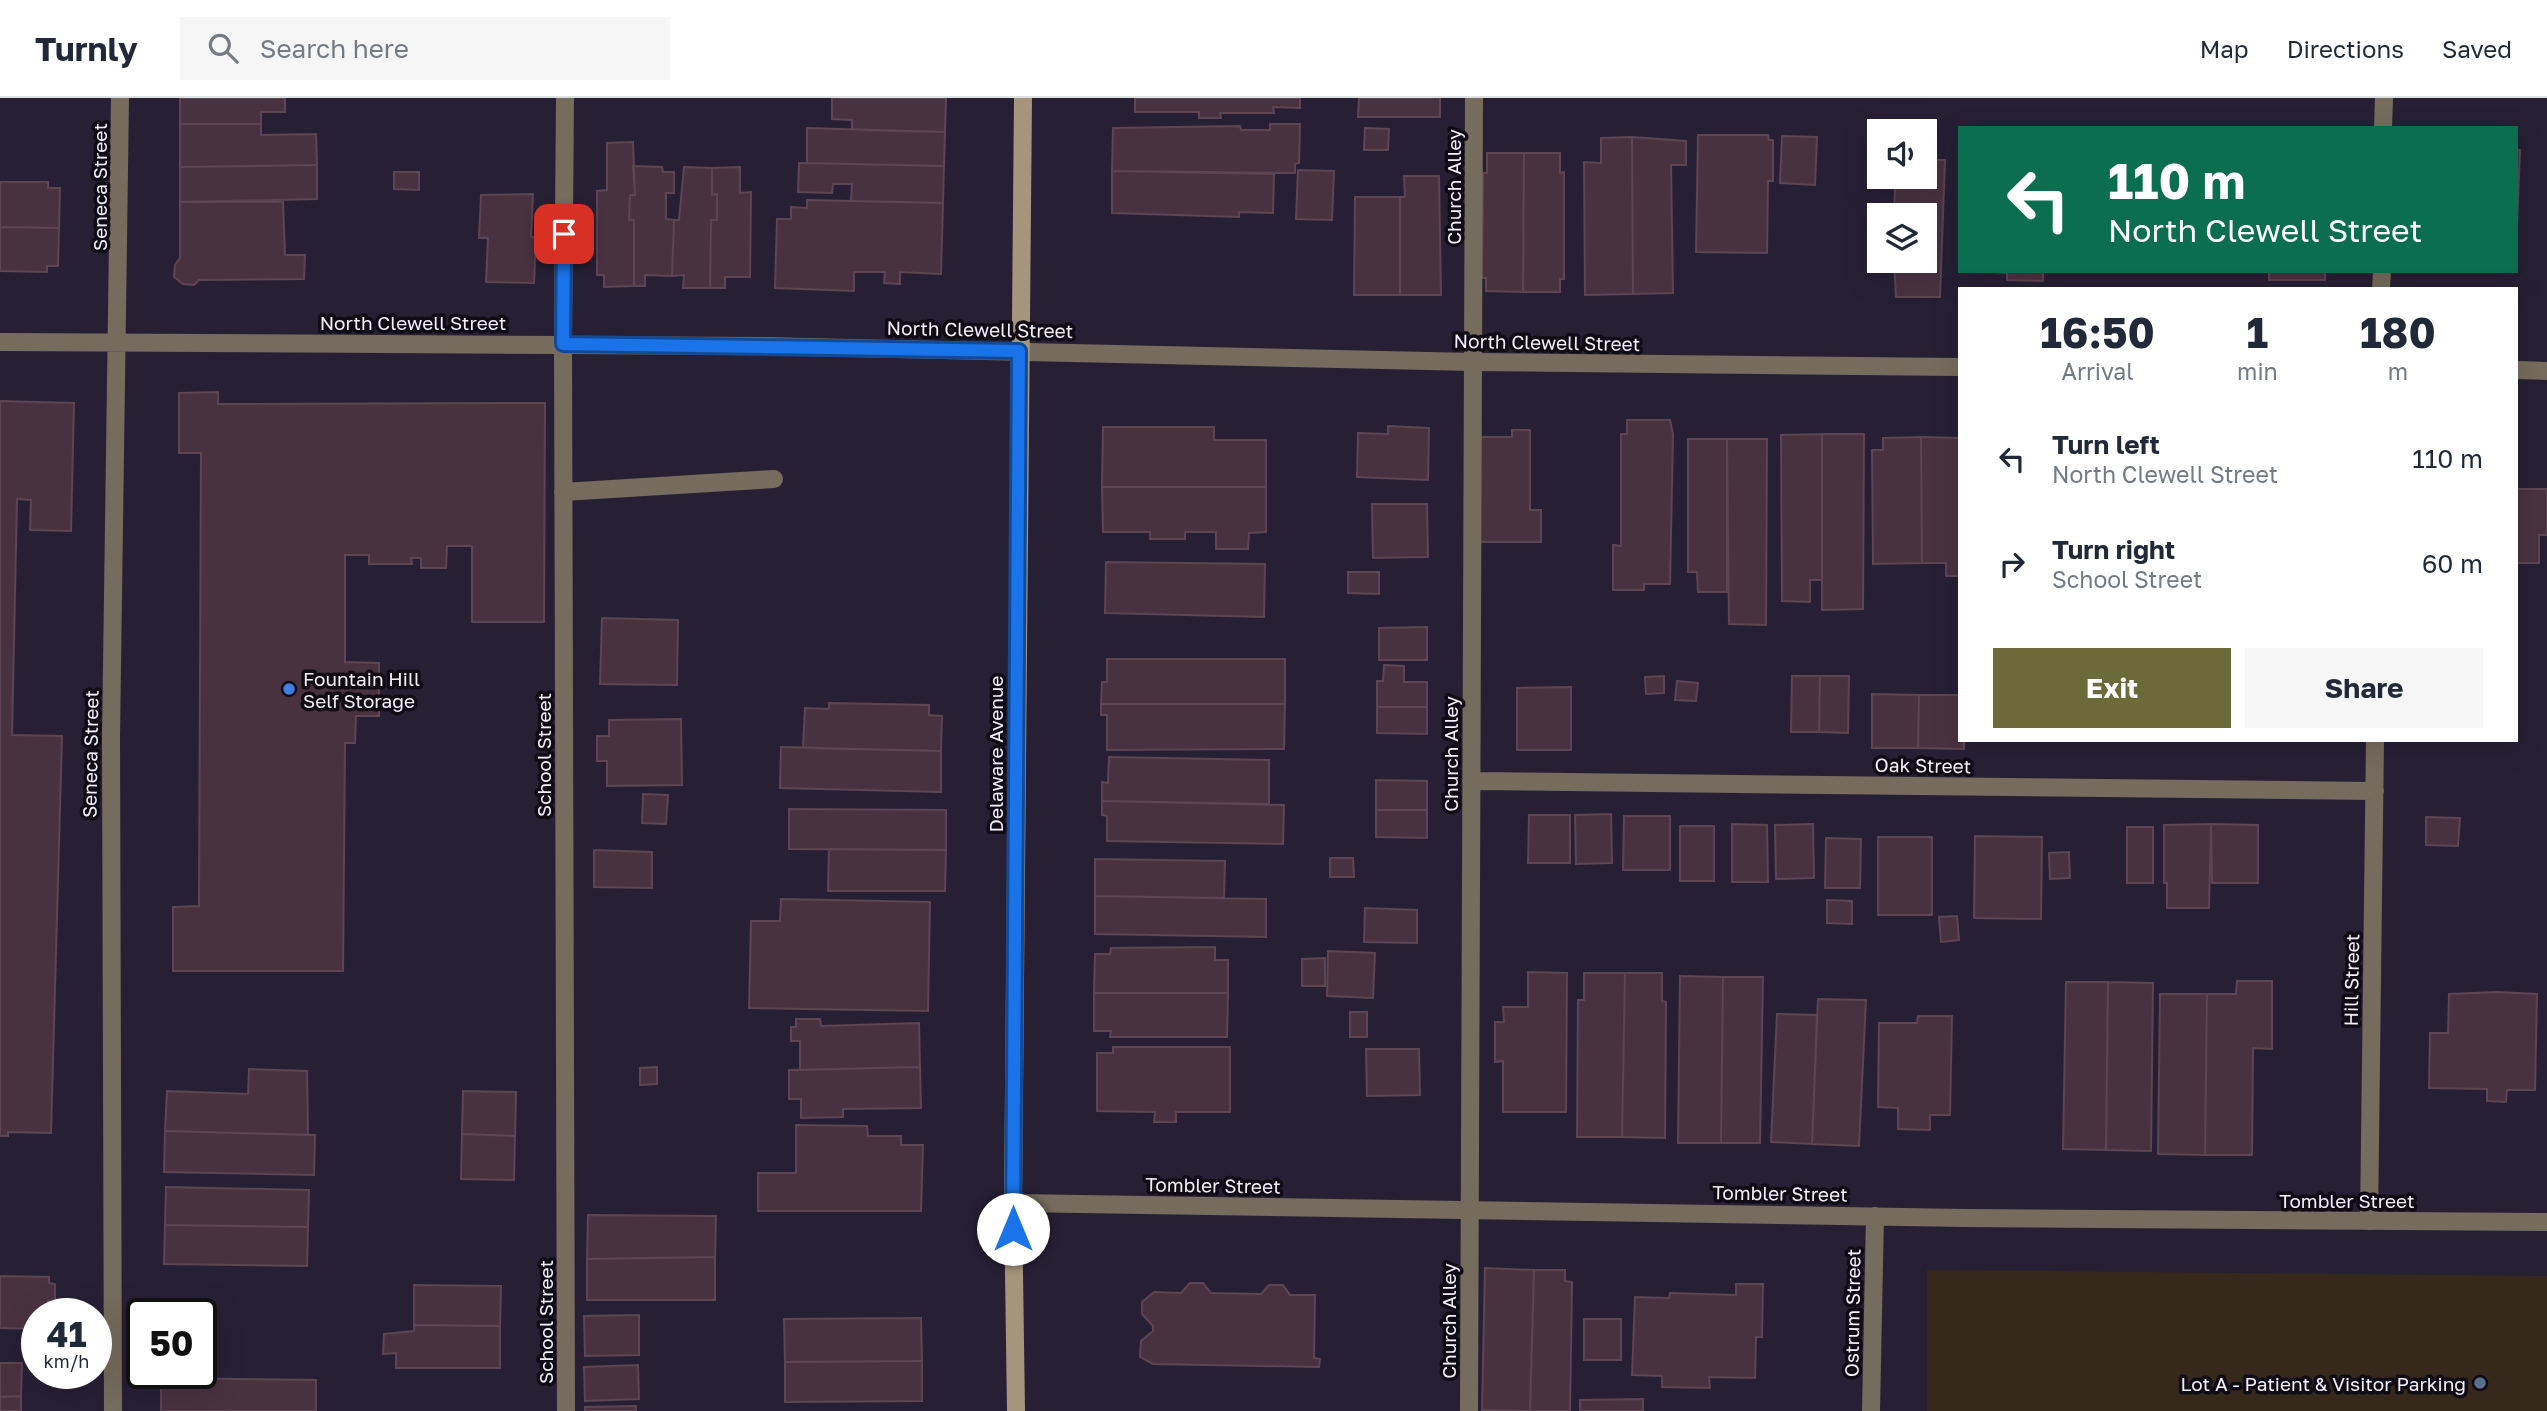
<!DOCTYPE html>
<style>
body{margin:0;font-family:"Golos Text",sans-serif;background:#f6f6f7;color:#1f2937;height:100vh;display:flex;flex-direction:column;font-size:26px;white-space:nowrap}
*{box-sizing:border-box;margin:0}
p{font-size:23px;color:#747a83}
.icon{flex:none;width:38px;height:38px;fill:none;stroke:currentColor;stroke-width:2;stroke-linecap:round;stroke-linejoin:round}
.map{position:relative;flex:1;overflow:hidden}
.panel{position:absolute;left:1958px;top:189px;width:560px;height:455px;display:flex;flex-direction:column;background:#fff;border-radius:0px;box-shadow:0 7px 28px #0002}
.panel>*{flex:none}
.hud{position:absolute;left:1958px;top:28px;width:560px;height:147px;border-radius:0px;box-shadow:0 7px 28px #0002;background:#0b6e4f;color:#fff;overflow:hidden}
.buttons{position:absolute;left:1867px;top:21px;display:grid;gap:14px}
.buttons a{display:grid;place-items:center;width:70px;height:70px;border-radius:0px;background:#fff;box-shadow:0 7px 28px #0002;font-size:35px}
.speed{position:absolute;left:21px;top:1200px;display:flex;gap:14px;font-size:35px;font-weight:700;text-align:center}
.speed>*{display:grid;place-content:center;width:91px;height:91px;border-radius:50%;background:#fff;box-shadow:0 7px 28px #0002;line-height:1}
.speed small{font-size:18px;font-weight:400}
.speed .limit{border:4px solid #111;border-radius:10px;background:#fff;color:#111}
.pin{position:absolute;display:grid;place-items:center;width:60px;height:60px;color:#fff;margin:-30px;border-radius:14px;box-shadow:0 4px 10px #0006}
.me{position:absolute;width:77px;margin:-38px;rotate:0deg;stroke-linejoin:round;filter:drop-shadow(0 0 5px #0008)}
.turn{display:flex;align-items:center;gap:24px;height:147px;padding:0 35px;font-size:32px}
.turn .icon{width:91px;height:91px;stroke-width:2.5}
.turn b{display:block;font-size:49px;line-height:60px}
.eta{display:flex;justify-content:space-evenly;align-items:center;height:119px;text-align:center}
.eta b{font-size:42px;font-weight:700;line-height:49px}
.primary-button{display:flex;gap:14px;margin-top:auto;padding:14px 35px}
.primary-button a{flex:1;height:80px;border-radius:0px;background:#6c6a38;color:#fff;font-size:28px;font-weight:700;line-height:80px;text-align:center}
.primary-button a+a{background:#f6f6f7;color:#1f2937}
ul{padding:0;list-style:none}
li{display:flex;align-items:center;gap:21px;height:105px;padding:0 35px}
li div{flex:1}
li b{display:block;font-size:26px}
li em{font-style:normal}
header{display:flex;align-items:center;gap:42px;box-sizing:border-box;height:98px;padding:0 35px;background:#fff;border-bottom:2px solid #e0e1e3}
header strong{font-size:33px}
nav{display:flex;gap:38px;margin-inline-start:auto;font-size:24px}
.search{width:490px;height:63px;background:#f6f6f7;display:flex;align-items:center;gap:18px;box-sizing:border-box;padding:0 24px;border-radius:0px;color:#747a83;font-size:26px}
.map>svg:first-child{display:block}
.medical{fill:#37281c}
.building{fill:#493240;stroke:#5d4553;stroke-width:2}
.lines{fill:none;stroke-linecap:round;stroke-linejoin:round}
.service{stroke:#766c5d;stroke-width:18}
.minor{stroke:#766c5d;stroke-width:18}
.secondary{stroke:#a4957c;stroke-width:18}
.route-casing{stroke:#114b97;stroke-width:18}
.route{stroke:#1a73e8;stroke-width:12}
.shop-dot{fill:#3f7fe0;stroke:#0f0c15;stroke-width:2.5}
.service-dot{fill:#5c6f8a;stroke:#0f0c15;stroke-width:2.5}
.labels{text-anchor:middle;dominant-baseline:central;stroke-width:7;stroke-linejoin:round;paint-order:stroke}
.street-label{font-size:19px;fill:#f3effd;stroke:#0f0c15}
.poi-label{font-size:19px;fill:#f3effd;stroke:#0f0c15;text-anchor:start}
</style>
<header>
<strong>Turnly</strong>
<div class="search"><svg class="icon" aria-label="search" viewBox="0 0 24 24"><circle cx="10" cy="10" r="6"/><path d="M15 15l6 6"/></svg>Search here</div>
<nav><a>Map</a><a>Directions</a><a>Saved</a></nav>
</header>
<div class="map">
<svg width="2547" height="1313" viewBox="0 0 2547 1313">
<rect width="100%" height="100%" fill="#272035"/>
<path class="medical" d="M 1927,1172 L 2547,1178 L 2547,1313 L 1927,1313 Z"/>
<path class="building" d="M 180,0 L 285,0 L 285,14 L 261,14 L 261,26 L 180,26 Z
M 832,0 L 946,0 L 945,34 L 852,32 L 852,22 L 832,21 Z
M 1135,0 L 1300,0 L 1300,10 L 1273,9 L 1274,15 L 1220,15 L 1221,20 L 1199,20 L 1199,14 L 1135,14 Z
M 1359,0 L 1440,0 L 1440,19 L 1358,19 Z
M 180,26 L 261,26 L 261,37 L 316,36 L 317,67 L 180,69 Z
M 1270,26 L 1300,26 L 1299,65 L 1295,66 L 1295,75 L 1112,73 L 1113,30 L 1240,28 L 1241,32 L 1270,32 Z
M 807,30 L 945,34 L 944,68 L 807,65 Z
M 1365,30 L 1389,31 L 1388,52 L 1364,52 Z
M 1698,37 L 1768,37 L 1769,42 L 1773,42 L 1773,83 L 1768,83 L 1767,155 L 1696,154 Z
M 1782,38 L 1817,39 L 1815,87 L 1780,85 Z
M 1632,39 L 1633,196 L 1585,197 L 1584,64 L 1601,65 L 1601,40 Z
M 1632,39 L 1686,43 L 1686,67 L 1671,67 L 1673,195 L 1633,196 Z
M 633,44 L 635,97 L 630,97 L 629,122 L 634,122 L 634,188 L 604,189 L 604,177 L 597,177 L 597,93 L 607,92 L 607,45 Z
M 2516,52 L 2520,52 L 2516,154 Z
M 1487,55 L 1524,55 L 1523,194 L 1486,193 L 1486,180 L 1482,180 L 1483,75 L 1487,75 Z
M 1524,55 L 1560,55 L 1560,75 L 1564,74 L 1564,181 L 1560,181 L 1560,194 L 1523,194 Z
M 1925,62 L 1945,62 L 1940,199 L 1896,199 L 1894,163 L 1925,163 L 1925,117 L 1894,117 L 1895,86 L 1872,86 L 1873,64 L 1880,64 L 1880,79 L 1925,79 Z
M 799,65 L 944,68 L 943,105 L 851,103 L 852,86 L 833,86 L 832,95 L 798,94 Z
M 317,67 L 317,101 L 180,104 L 180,69 Z
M 633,68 L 662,69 L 663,74 L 674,74 L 674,95 L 666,95 L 666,121 L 674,122 L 672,178 L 645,177 L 645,188 L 634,188 L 634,122 L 629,122 L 630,97 L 635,97 Z
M 684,69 L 712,70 L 712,97 L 717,96 L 717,122 L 711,122 L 710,190 L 683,190 L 684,177 L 672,178 L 674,122 L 679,122 Z
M 740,69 L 740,95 L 751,94 L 750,179 L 725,179 L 725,190 L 710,190 L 711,122 L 717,122 L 717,96 L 712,97 L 712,70 Z
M 1298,72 L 1334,73 L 1332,122 L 1296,121 Z
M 1112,73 L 1274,76 L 1273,115 L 1239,114 L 1239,119 L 1112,115 Z
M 394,74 L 419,74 L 419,92 L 394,91 Z
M 1404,78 L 1439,78 L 1441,197 L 1400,197 L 1400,99 L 1405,99 Z
M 0,84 L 48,84 L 48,90 L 60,90 L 59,130 L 0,129 Z
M 533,96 L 531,139 L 536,139 L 534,185 L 486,184 L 488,140 L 479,140 L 481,97 Z
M 1355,99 L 1400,99 L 1400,197 L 1354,197 Z
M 807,102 L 943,105 L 941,176 L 900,174 L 900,186 L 884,185 L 885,174 L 854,174 L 854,193 L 775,190 L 777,121 L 791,121 L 791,109 L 807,110 Z
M 180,104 L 283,104 L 285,157 L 305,157 L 304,181 L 199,182 L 194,187 L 183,186 L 174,179 L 175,167 L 180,160 Z
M 0,129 L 59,130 L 58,168 L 47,168 L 47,174 L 0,173 Z
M 1982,173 L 2043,173 L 2043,183 L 2007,182 L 2007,175 Z
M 2269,173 L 2325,173 L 2325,182 L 2269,182 Z
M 218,294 L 218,306 L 545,305 L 544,524 L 472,524 L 472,448 L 447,448 L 446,470 L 421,470 L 421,460 L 411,460 L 412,466 L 369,466 L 369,457 L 345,457 L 345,564 L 379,565 L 379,618 L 356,618 L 355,645 L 345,645 L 343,873 L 173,873 L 173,809 L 199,808 L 201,355 L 179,355 L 179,295 Z
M 0,303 L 74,305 L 71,433 L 30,432 L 31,402 L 17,401 L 12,637 L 62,638 L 51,1035 L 8,1034 L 8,1038 L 0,1038 Z
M 1627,322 L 1670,322 L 1673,336 L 1670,486 L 1644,486 L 1644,492 L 1613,492 L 1613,447 L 1621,448 L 1621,336 L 1627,336 Z
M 1388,328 L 1429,330 L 1428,382 L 1357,379 L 1358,335 L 1388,336 Z
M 1103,329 L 1214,329 L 1214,342 L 1266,342 L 1266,389 L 1102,389 Z
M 1512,332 L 1530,332 L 1530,412 L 1541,412 L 1541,444 L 1478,444 L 1479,339 L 1512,339 Z
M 1822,336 L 1864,336 L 1863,511 L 1822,512 Z
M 1822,336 L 1822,482 L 1810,482 L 1810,504 L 1782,503 L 1781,337 Z
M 1921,339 L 1922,465 L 1873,466 L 1872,352 L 1883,352 L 1883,340 Z
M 1921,339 L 1960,340 L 1960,478 L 1946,478 L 1946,465 L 1922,465 Z
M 1688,341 L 1727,341 L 1727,494 L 1698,494 L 1697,474 L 1688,474 Z
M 1727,341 L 1767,341 L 1766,527 L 1729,526 Z
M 1102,389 L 1266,389 L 1266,434 L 1249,435 L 1248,451 L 1216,451 L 1216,434 L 1185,434 L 1185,441 L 1150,441 L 1150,434 L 1103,434 Z
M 2516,391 L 2547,391 L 2547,437 L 2539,437 L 2539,465 L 2516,465 Z
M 1372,406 L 1427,406 L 1428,459 L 1373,460 Z
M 1106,464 L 1265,466 L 1264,519 L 1105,515 Z
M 1348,474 L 1379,474 L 1379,496 L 1348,495 Z
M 602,520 L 678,522 L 677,587 L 600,586 Z
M 1427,529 L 1427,562 L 1379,562 L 1379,530 Z
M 1107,561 L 1285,561 L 1285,606 L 1101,606 L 1102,584 L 1107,584 Z
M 1384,567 L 1404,568 L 1404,584 L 1427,584 L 1427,609 L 1377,609 L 1377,583 L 1383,583 Z
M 1664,578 L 1664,595 L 1646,596 L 1645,579 Z
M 1792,578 L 1820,578 L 1819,634 L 1791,634 Z
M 1820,578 L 1849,578 L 1848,635 L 1819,634 Z
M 1677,583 L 1698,585 L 1696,603 L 1675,602 Z
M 1571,589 L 1571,652 L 1517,652 L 1517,590 Z
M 1872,596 L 1919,597 L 1918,650 L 1872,650 Z
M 1919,597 L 1960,597 L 1960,642 L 1964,642 L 1964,651 L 1918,650 Z
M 829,605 L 929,607 L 929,617 L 942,618 L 941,653 L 803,650 L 805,610 L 829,611 Z
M 1101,606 L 1285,606 L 1284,651 L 1107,652 L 1107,617 L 1101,617 Z
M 1377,609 L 1427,609 L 1427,636 L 1377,635 Z
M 681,621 L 682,687 L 607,688 L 607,663 L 597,663 L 597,638 L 609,638 L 609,622 Z
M 781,649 L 941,653 L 941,694 L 780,690 Z
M 1109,659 L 1269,662 L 1269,706 L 1102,703 L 1102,684 L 1108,685 Z
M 1376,682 L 1427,683 L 1427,712 L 1376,712 Z
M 643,696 L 668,697 L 666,726 L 642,725 Z
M 1102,703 L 1284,707 L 1283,746 L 1107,743 L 1107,718 L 1102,717 Z
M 789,711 L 946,712 L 946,752 L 789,751 Z
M 1376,712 L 1427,712 L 1427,740 L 1376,739 Z
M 1611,716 L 1612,765 L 1576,766 L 1575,717 Z
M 1529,717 L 1570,717 L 1570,765 L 1528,765 Z
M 1624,718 L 1670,718 L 1670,772 L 1623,772 Z
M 2426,719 L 2460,720 L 2458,748 L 2426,747 Z
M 1732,726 L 1767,727 L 1768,784 L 1732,784 Z
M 1813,726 L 1814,780 L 1776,781 L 1775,727 Z
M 2211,726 L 2209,810 L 2167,810 L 2167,785 L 2164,785 L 2164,727 Z
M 2211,726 L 2258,727 L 2258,785 L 2212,785 Z
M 1680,728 L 1714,728 L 1714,783 L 1680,783 Z
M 2127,729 L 2153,729 L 2153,785 L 2127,785 Z
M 1975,738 L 2042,739 L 2041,821 L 1974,820 Z
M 1878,739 L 1932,739 L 1932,817 L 1878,817 Z
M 1826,740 L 1861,741 L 1860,790 L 1825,790 Z
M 829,751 L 946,752 L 945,793 L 828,793 Z
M 594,752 L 652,754 L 652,790 L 594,789 Z
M 2069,754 L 2070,780 L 2050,781 L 2049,755 Z
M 1330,760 L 1353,760 L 1354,779 L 1330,779 Z
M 1095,761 L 1225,763 L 1224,800 L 1095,798 Z
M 1095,798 L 1266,801 L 1266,839 L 1095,836 Z
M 781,801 L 930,804 L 928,913 L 749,910 L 751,823 L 780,823 Z
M 1827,802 L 1852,803 L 1852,826 L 1827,825 Z
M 1365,810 L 1417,812 L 1417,845 L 1364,844 Z
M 1957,818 L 1959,842 L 1941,844 L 1939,819 Z
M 1215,849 L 1215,862 L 1228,862 L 1228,895 L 1094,895 L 1095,856 L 1110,856 L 1111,850 Z
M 1328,853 L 1375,855 L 1373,900 L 1327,898 Z
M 1325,860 L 1325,888 L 1302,888 L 1302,861 Z
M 1528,874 L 1567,875 L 1566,1014 L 1503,1014 L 1503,963 L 1495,964 L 1495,924 L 1504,924 L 1503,909 L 1528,909 Z
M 1584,875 L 1625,875 L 1622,1039 L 1577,1039 L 1578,902 L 1584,902 Z
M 1625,875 L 1662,875 L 1662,903 L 1666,904 L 1665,1040 L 1622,1039 Z
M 1680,878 L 1723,879 L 1721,1045 L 1678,1045 Z
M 1723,879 L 1763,879 L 1760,1045 L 1721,1045 Z
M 2237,883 L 2272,883 L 2272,951 L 2253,950 L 2252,1057 L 2205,1057 L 2207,896 L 2236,896 Z
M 2066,884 L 2108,884 L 2106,1052 L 2063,1051 Z
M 2108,884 L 2153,885 L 2151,1053 L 2106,1052 Z
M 2497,894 L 2537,896 L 2535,992 L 2507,992 L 2506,1004 L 2487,1003 L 2487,991 L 2429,990 L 2430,935 L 2448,935 L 2449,896 Z
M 1094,895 L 1228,895 L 1227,939 L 1110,939 L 1111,933 L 1094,933 Z
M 2160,896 L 2207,896 L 2205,1057 L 2158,1056 Z
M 1818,901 L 1866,902 L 1859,1048 L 1812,1046 Z
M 1350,914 L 1367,914 L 1367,939 L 1350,939 Z
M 1777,916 L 1817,917 L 1812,1046 L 1771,1044 Z
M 1918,918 L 1952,918 L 1950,1017 L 1930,1017 L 1930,1032 L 1898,1031 L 1898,1010 L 1878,1009 L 1879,925 L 1917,925 Z
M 796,921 L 820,921 L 821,928 L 919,925 L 920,969 L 800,972 L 800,943 L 791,943 L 791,929 L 796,929 Z
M 1113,949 L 1230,949 L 1230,1014 L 1176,1014 L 1176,1024 L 1154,1024 L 1155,1014 L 1097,1013 L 1097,955 L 1113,955 Z
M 1366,951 L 1419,951 L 1420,997 L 1367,998 Z
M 657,969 L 657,986 L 640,987 L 640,970 Z
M 920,969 L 921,1010 L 843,1011 L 843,1019 L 801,1020 L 801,1001 L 789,1001 L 789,972 Z
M 249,971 L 307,973 L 308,1037 L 165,1033 L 167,993 L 248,996 Z
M 463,993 L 516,994 L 515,1038 L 462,1036 Z
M 796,1027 L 867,1028 L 868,1038 L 901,1038 L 901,1047 L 923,1047 L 921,1113 L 758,1113 L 758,1075 L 796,1075 Z
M 165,1033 L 315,1037 L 314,1077 L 164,1074 Z
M 462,1036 L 515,1038 L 514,1082 L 461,1081 Z
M 166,1089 L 309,1092 L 308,1129 L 165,1127 Z
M 588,1117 L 716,1118 L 715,1159 L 587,1161 Z
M 165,1127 L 308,1129 L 307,1168 L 164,1166 Z
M 715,1159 L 715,1202 L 587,1202 L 587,1161 Z
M 1485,1170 L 1534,1172 L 1530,1313 L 1482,1312 Z
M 1534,1172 L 1565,1172 L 1565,1183 L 1572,1184 L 1570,1313 L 1530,1313 Z
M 0,1178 L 49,1179 L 49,1185 L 55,1186 L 55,1203 L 48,1203 L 48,1216 L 37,1216 L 37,1231 L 0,1230 Z
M 1190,1185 L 1203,1185 L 1211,1195 L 1261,1196 L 1269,1187 L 1283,1187 L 1290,1197 L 1315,1197 L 1314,1260 L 1320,1261 L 1319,1269 L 1153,1266 L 1140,1259 L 1141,1243 L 1153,1233 L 1153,1228 L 1142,1216 L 1142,1204 L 1154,1194 L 1181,1195 Z
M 1736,1186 L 1763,1186 L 1762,1239 L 1756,1239 L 1755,1280 L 1709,1279 L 1710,1290 L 1662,1289 L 1662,1278 L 1632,1277 L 1635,1199 L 1669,1200 L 1670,1195 L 1736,1197 Z
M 414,1187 L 501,1188 L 500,1228 L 414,1227 Z
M 639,1217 L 639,1257 L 585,1258 L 584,1218 Z
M 921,1220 L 922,1263 L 785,1264 L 784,1221 Z
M 1584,1221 L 1621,1221 L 1621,1262 L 1584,1262 Z
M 414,1227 L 500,1228 L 500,1270 L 396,1270 L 396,1255 L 383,1256 L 384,1236 L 414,1233 Z
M 922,1263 L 922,1303 L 785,1304 L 785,1264 Z
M 0,1265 L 22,1265 L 21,1298 L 0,1299 Z
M 638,1267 L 639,1301 L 585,1303 L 584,1269 Z
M 161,1280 L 316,1282 L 316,1313 L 161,1313 Z
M 21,1298 L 21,1313 L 0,1313 L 0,1299 Z
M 1643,1301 L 1643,1313 L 1580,1313 L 1580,1302 Z
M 636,1308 L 636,1313 L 585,1313 L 585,1309 Z"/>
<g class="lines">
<path class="service" d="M 565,0 L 563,246 L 566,1313
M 2383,30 L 2384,0
M 2381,191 L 2382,173
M 563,394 L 774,381
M 1471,683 L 2375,693
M 2369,1123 L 2375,642
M 1469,1313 L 1474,0"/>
<path class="minor" d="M 0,244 L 764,248 L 1473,264 L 1960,269
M 2516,272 L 2547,273
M 1013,1105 L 1965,1120 L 2547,1124
M 113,1313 L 111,640 L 120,0
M 1871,1313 L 1875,1118"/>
<path class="secondary" d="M 1016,1313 L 1013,1105 L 1023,0"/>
</g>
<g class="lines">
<defs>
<path id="route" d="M 564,136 L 563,246 L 1019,253 L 1013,1131"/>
</defs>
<use href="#route" class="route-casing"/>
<use href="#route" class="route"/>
</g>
<circle class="shop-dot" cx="289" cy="591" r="7"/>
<circle class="service-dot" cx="2480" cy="1285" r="7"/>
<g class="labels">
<g class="street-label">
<text transform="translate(99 89) rotate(-90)">Seneca Street</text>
<text transform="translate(1453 89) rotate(-90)">Church Alley</text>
<text x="413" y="224">North Clewell Street</text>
<text transform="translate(980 231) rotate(1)">North Clewell Street</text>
<text transform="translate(1547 244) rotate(1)">North Clewell Street</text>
<text transform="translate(90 656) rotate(-89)">Seneca Street</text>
<text transform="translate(995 656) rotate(-90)">Delaware Avenue</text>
<text transform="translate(1450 656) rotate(-90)">Church Alley</text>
<text transform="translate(543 657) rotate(-90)">School Street</text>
<text transform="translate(1923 667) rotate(1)">Oak Street</text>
<text transform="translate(2351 882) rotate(-89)">Hill Street</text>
<text transform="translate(1213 1087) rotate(1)">Tombler Street</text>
<text transform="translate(1780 1095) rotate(1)">Tombler Street</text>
<text x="2347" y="1102">Tombler Street</text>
<text transform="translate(1852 1215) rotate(-89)">Ostrum Street</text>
<text transform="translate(1448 1223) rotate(-90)">Church Alley</text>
<text transform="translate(545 1224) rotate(-90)">School Street</text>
</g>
<g class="poi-label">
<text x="303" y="580">Fountain Hill<tspan x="303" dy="22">Self Storage</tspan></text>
<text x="2466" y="1285" text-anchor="end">Lot A - Patient &amp; Visitor Parking</text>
</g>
</g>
</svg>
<div class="buttons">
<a><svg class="icon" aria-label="sound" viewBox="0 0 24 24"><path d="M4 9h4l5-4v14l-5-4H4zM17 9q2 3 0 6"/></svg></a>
<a><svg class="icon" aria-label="layers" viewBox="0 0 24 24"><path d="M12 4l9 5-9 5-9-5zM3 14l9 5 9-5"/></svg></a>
</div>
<div class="speed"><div>41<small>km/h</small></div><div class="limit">50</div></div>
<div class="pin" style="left:564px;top:136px;background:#d93025"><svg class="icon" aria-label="arrive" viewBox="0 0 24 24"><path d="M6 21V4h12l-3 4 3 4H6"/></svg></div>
<svg class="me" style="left:1013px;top:1131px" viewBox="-20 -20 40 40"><circle r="19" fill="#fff"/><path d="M0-13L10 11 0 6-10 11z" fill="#1a73e8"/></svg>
<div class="hud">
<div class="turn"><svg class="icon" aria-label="left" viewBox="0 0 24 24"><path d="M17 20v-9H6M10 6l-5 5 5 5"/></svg><div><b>110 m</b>North Clewell Street</div></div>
</div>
<section class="panel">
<div class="eta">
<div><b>16:50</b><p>Arrival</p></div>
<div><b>1</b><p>min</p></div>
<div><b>180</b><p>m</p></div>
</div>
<ul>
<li><svg class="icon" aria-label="left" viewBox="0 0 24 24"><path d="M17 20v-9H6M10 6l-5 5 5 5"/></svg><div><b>Turn left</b><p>North Clewell Street</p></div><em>110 m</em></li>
<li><svg class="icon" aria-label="right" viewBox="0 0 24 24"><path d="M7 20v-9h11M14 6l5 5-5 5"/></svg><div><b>Turn right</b><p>School Street</p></div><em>60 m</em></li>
</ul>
<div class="primary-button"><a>Exit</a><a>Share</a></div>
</section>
</div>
